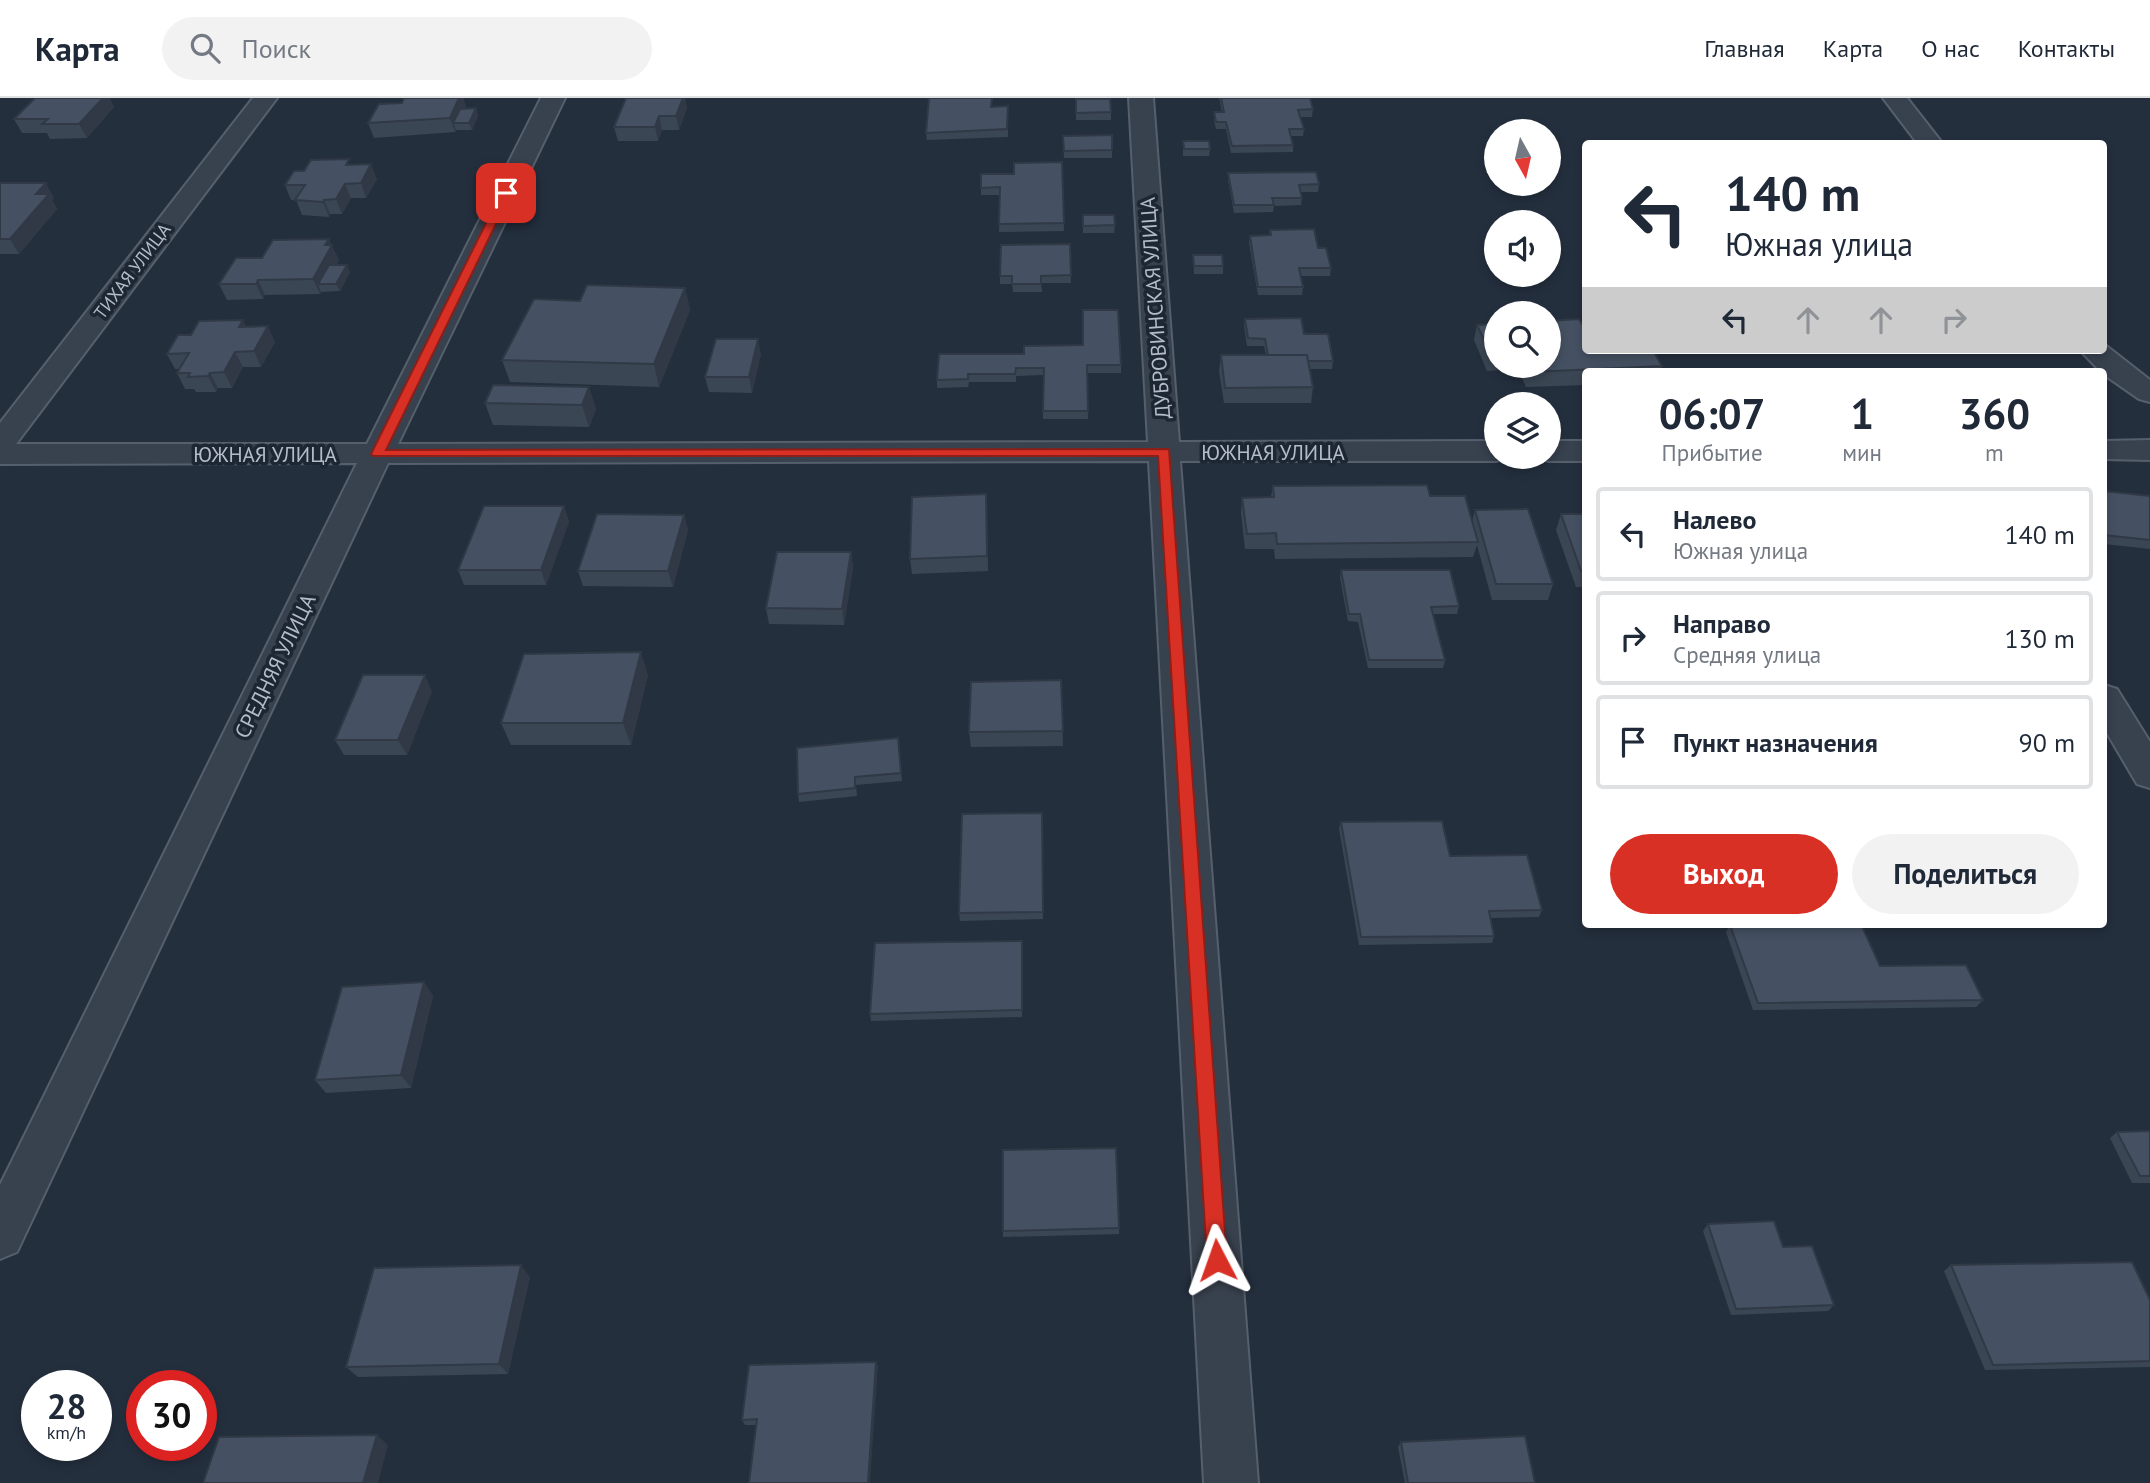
<!DOCTYPE html>
<html lang="ru">
<meta charset="utf-8">
<style>
body{margin:0;font-family:"PT Sans",sans-serif;background:#f2f2f3;color:#1f2937;height:100vh;display:flex;flex-direction:column;font-size:26px;white-space:nowrap}
*{box-sizing:border-box;margin:0}
p{font-size:23px;color:#747a83}
.icon{flex:none;width:38px;height:38px;fill:none;stroke:currentColor;stroke-width:2;stroke-linecap:round;stroke-linejoin:round}
.map{position:relative;flex:1;overflow:hidden}
.sheet{position:absolute;left:1582px;top:270px;width:525px;height:560px;display:flex;flex-direction:column;background:#fff;border-radius:7px;box-shadow:0 4px 10px #0003}
.sheet>*{flex:none}
.guide{position:absolute;left:1582px;top:42px;width:525px;height:214px;border-radius:7px;box-shadow:0 4px 10px #0003;background:#fff;color:#1f2937;overflow:hidden}
.needle{width:46px;rotate:172deg}
.tools{position:absolute;left:1484px;top:21px;display:grid;gap:14px}
.tools a{display:grid;place-items:center;width:77px;height:77px;border-radius:50%;background:#fff;box-shadow:0 4px 10px #0003;font-size:35px}
.speed{position:absolute;left:21px;top:1272px;display:flex;gap:14px;font-size:35px;font-weight:700;text-align:center}
.speed>*{display:grid;place-content:center;width:91px;height:91px;border-radius:50%;background:#fff;box-shadow:0 4px 10px #0003;line-height:1}
.speed small{font-size:18px;font-weight:400}
.speed .limit{border:10px solid #d22;background:#fff;color:#111}
.pin{position:absolute;display:grid;place-items:center;width:60px;height:60px;color:#fff;margin:-30px;border-radius:14px;box-shadow:0 4px 10px #0006}
.me{position:absolute;width:77px;margin:-38px;rotate:356deg;stroke-linejoin:round;filter:drop-shadow(0 0 5px #0008)}
.turn{display:flex;align-items:center;gap:24px;height:147px;padding:0 28px;font-size:32px}
.turn .icon{width:91px;height:91px;stroke-width:2.5}
.turn b{display:block;font-size:49px;line-height:60px}
.lanes{display:flex;align-items:center;height:66px;padding:0 28px;background:#0003;justify-content:center;gap:35px;direction:ltr}
.lanes .off{opacity:.35}
.eta{display:flex;justify-content:space-evenly;align-items:center;height:119px;text-align:center}
.eta b{font-size:42px;font-weight:600;line-height:49px}
.action{display:flex;gap:14px;margin-top:auto;padding:14px 28px}
.action a{flex:1;height:80px;border-radius:42px;background:#d93025;color:#fff;font-size:28px;font-weight:600;line-height:80px;text-align:center}
.action a+a{background:#f2f2f3;color:#1f2937}
ul{padding:0;list-style:none}
li{display:flex;align-items:center;gap:21px;height:94px;margin:0 14px 10px;padding:0 14px;border:4px solid #e0e1e3;border-radius:7px}
li div{flex:1}
li b{display:block;font-size:26px}
li em{font-style:normal}
header{display:flex;align-items:center;gap:42px;box-sizing:border-box;height:98px;padding:0 35px;background:#fff;border-bottom:2px solid #e0e1e3}
header strong{font-size:33px}
nav{display:flex;gap:38px;margin-inline-start:auto;font-size:24px}
.search{width:490px;height:63px;background:#f2f2f3;display:flex;align-items:center;gap:18px;box-sizing:border-box;padding:0 24px;border-radius:38px;color:#747a83;font-size:26px}
.map>svg:first-child{display:block}
.lines{fill:none;stroke-linecap:round;stroke-linejoin:round}
.street-casing{stroke:#565f6c;stroke-width:4}
.street{fill:#38414e;fill-rule:evenodd}
.wall{fill:#3b4654}
.shaded-wall{fill:#303945}
.building{fill:#455162;stroke:#303945;stroke-width:2}
.route{fill:#d93025;stroke:#8d1f18;stroke-width:2}
.labels{text-anchor:middle;dominant-baseline:central;stroke-width:7;stroke-linejoin:round;paint-order:stroke}
.far-street-label{font-size:18px;fill:#b4bcc9;stroke:#1d2633}
.street-label{font-size:21px;fill:#b4bcc9;stroke:#1d2633}
</style>
<header>
<strong>Карта</strong>
<div class="search"><svg class="icon" aria-label="search" viewBox="0 0 24 24"><circle cx="10" cy="10" r="6"/><path d="M15 15l6 6"/></svg>Поиск</div>
<nav><a>Главная</a><a>Карта</a><a>О нас</a><a>Контакты</a></nav>
</header>
<div class="map">
<svg width="2150" height="1385" viewBox="0 0 2150 1385">
<rect width="100%" height="100%" fill="#242f3e"/>
<g class="lines">
<defs>
<path id="street" d="M 253,0 L 277,0 L 16,346 L 367,346 L 541,0 L 565,0 L 398,346 L 1148,344 L 1129,0 L 1153,0 L 1179,344 L 1496,343 L 1496,359 L 1508,359 L 1496,363 L 1180,363 L 1258,1385 L 1204,1385 L 1149,363 L 388,365 L 17,1154 L 0,1161 L 0,1087 L 357,365 L 0,366 L 0,325 Z
M 1883,0 L 1907,0 L 1943,46 L 1918,46 Z
M 2104,246 L 2150,282 L 2150,304 L 2139,301 L 2106,278 L 2104,273 L 2100,273 L 2080,252 L 2104,252 Z
M 2150,342 L 2150,362 L 2104,361 L 2104,343 Z
M 1549,343 L 1586,343 L 1586,363 L 1549,363 L 1538,360 L 1549,359 Z
M 2104,587 L 2117,591 L 2150,644 L 2150,690 L 2137,686 L 2104,630 Z"/>
</defs>
<use href="#street" class="street-casing"/>
<use href="#street" class="street"/>
</g>
<path class="wall" d="M 404,0 L 463,0 L 466,9 L 465,11 L 476,10 L 478,18 L 472,32 L 456,32 L 455,34 L 374,40 L 368,25 L 402,5 Z
M 626,0 L 685,0 L 687,10 L 679,32 L 662,32 L 658,43 L 618,43 L 614,29 Z
M 1219,0 L 1310,0 L 1313,11 L 1312,19 L 1300,19 L 1304,31 L 1303,38 L 1291,38 L 1293,47 L 1293,54 L 1231,55 L 1226,31 L 1216,31 L 1214,22 L 1214,14 L 1222,14 Z
M 1076,1 L 1111,14 L 1111,22 L 1076,22 Z
M 1008,8 L 1008,39 L 927,42 L 926,35 L 992,9 Z
M 114,9 L 87,40 L 50,41 L 47,35 L 22,35 L 14,21 Z
M 1063,38 L 1112,52 L 1112,60 L 1064,60 Z
M 1183,43 L 1210,51 L 1209,58 L 1183,58 Z
M 1062,64 L 1064,133 L 999,134 L 1000,97 L 981,97 L 981,90 L 1014,76 Z
M 351,67 L 377,81 L 366,100 L 351,100 L 342,116 L 330,116 L 329,119 L 302,117 L 296,102 L 291,102 L 285,87 L 304,73 Z
M 1228,75 L 1319,86 L 1318,94 L 1301,94 L 1302,100 L 1301,107 L 1274,108 L 1273,114 L 1234,115 L 1228,82 Z
M 0,85 L 54,100 L 52,102 L 57,111 L 19,156 L 0,156 Z
M 1083,117 L 1115,127 L 1114,135 L 1083,135 Z
M 1270,132 L 1318,150 L 1331,170 L 1330,178 L 1300,178 L 1303,189 L 1302,197 L 1258,197 L 1249,145 L 1250,138 L 1269,137 Z
M 1070,146 L 1071,185 L 1041,185 L 1042,194 L 1013,194 L 1012,186 L 1000,186 L 1000,178 Z
M 331,147 L 339,162 L 336,167 L 350,174 L 340,193 L 321,194 L 320,196 L 265,197 L 263,201 L 227,202 L 219,186 L 262,160 Z
M 1193,157 L 1223,168 L 1223,176 L 1194,176 Z
M 685,190 L 690,212 L 659,289 L 510,284 L 502,262 L 580,203 Z
M 1245,221 L 1304,236 L 1333,263 L 1332,271 L 1309,271 L 1313,289 L 1311,305 L 1224,305 L 1219,273 L 1221,257 L 1266,257 L 1264,248 L 1247,248 L 1244,228 Z
M 243,222 L 246,229 L 275,244 L 261,269 L 243,269 L 232,290 L 218,290 L 216,294 L 196,294 L 194,291 L 185,291 L 177,275 L 180,271 L 175,271 L 167,256 L 191,237 Z
M 1496,226 L 1496,268 L 1549,268 L 1586,252 L 1662,268 L 1660,273 L 1586,273 L 1586,287 L 1526,289 L 1518,271 L 1487,273 L 1474,242 L 1477,227 Z
M 761,256 L 752,295 L 709,294 L 705,279 Z
M 939,256 L 1121,267 L 1121,275 L 1087,275 L 1088,321 L 1043,321 L 1043,277 L 1016,278 L 1016,284 L 969,284 L 968,289 L 937,290 L 937,282 Z
M 589,289 L 596,311 L 589,329 L 493,327 L 485,305 Z
M 1273,388 L 1430,398 L 1472,423 L 1475,412 L 1553,486 L 1548,502 L 1492,502 L 1477,447 L 1473,459 L 1275,461 L 1274,451 L 1245,451 L 1241,415 L 1242,400 L 1271,399 Z
M 2104,393 L 2150,398 L 2150,451 L 2104,446 Z
M 564,408 L 569,424 L 546,487 L 464,487 L 458,472 Z
M 987,412 L 988,473 L 912,476 L 910,461 Z
M 1561,416 L 1586,416 L 1586,489 L 1576,489 L 1556,432 Z
M 684,417 L 688,432 L 673,489 L 583,488 L 578,473 Z
M 851,454 L 853,470 L 844,527 L 769,526 L 766,510 Z
M 1341,472 L 1459,508 L 1457,516 L 1433,516 L 1445,562 L 1443,570 L 1368,570 L 1358,524 L 1348,523 L 1340,480 Z
M 648,577 L 631,647 L 511,647 L 501,625 Z
M 1061,582 L 1063,648 L 971,649 L 969,634 Z
M 432,593 L 407,657 L 344,657 L 335,642 Z
M 898,640 L 902,683 L 856,687 L 857,698 L 799,704 L 798,696 Z
M 1042,715 L 1043,821 L 960,823 L 959,815 Z
M 1341,724 L 1450,758 L 1542,812 L 1539,819 L 1491,820 L 1494,838 L 1492,845 L 1359,847 L 1339,731 Z
M 1730,827 L 1880,868 L 1983,902 L 1976,909 L 1753,912 L 1726,834 Z
M 1022,843 L 1022,919 L 871,923 L 870,916 Z
M 424,884 L 433,898 L 411,990 L 326,995 L 315,982 Z
M 2150,1033 L 2150,1085 L 2132,1085 L 2110,1040 L 2117,1034 Z
M 1708,1126 L 1783,1149 L 1834,1207 L 1828,1213 L 1731,1217 L 1703,1133 Z
M 1119,1130 L 1119,1136 L 1003,1139 L 1003,1133 Z
M 1951,1167 L 2150,1202 L 2150,1269 L 1985,1272 L 1944,1173 Z
M 530,1179 L 508,1276 L 358,1279 L 346,1269 Z
M 876,1264 L 878,1269 L 756,1327 L 745,1327 L 742,1322 Z
M 1401,1344 L 1535,1385 L 1405,1385 L 1398,1349 Z"/>
<path class="shaded-wall" d="M 98,0 L 110,0 L 114,9 L 87,40 L 79,26 Z
M 457,0 L 463,0 L 466,9 L 459,25 L 453,25 L 456,32 L 455,34 L 450,20 Z
M 683,0 L 685,0 L 687,10 L 679,32 L 676,18 Z
M 476,10 L 478,18 L 472,32 L 469,25 Z
M 659,18 L 662,32 L 658,43 L 655,29 Z
M 371,66 L 377,81 L 366,100 L 361,85 Z
M 46,85 L 54,100 L 52,102 L 57,111 L 19,156 L 10,141 L 36,96 Z
M 345,86 L 351,100 L 342,116 L 336,101 Z
M 324,102 L 330,116 L 329,119 L 323,104 Z
M 329,141 L 339,162 L 326,186 L 318,186 L 321,194 L 320,196 L 313,181 L 325,147 Z
M 347,167 L 350,174 L 340,193 L 336,186 Z
M 258,182 L 265,197 L 263,201 L 256,186 Z
M 685,190 L 690,212 L 659,289 L 654,266 Z
M 243,222 L 250,237 L 239,229 Z
M 268,228 L 275,244 L 261,269 L 254,253 Z
M 758,241 L 761,256 L 752,295 L 749,279 Z
M 235,254 L 243,269 L 232,290 L 224,274 Z
M 210,275 L 218,290 L 216,294 L 208,278 Z
M 589,289 L 596,311 L 589,329 L 582,307 Z
M 564,408 L 569,424 L 546,487 L 541,472 Z
M 684,417 L 688,432 L 673,489 L 668,473 Z
M 851,454 L 853,470 L 844,527 L 842,511 Z
M 641,554 L 648,577 L 631,647 L 623,625 Z
M 425,577 L 432,593 L 407,657 L 398,642 Z
M 424,884 L 433,898 L 411,990 L 401,977 Z
M 521,1167 L 530,1179 L 508,1276 L 499,1266 Z
M 876,1264 L 878,1269 L 870,1385 L 868,1385 Z
M 377,1337 L 388,1347 L 378,1385 L 363,1385 Z"/>
<path class="building" d="M 35,0 L 103,0 L 79,26 L 42,26 L 48,21 L 14,21 Z
M 404,0 L 459,0 L 450,20 L 368,25 L 379,6 L 402,5 Z
M 626,0 L 683,0 L 676,18 L 659,18 L 655,29 L 614,29 Z
M 929,0 L 992,0 L 991,9 L 1008,8 L 1007,31 L 926,35 Z
M 1221,0 L 1310,0 L 1313,11 L 1298,12 L 1304,31 L 1289,31 L 1293,47 L 1232,48 L 1226,24 L 1216,24 L 1214,14 L 1224,14 Z
M 1076,1 L 1110,1 L 1111,14 L 1076,15 Z
M 476,10 L 469,25 L 453,25 L 460,11 Z
M 1112,37 L 1112,52 L 1064,53 L 1063,38 Z
M 1183,43 L 1209,43 L 1210,51 L 1184,51 Z
M 349,61 L 346,67 L 371,66 L 361,85 L 345,86 L 336,101 L 324,102 L 323,104 L 295,102 L 305,87 L 285,87 L 294,73 L 304,73 L 311,62 Z
M 1062,64 L 1064,125 L 999,126 L 1000,89 L 981,90 L 981,76 L 1014,76 L 1014,65 Z
M 1316,74 L 1319,86 L 1299,87 L 1302,100 L 1272,100 L 1274,107 L 1234,107 L 1228,75 Z
M 0,85 L 46,85 L 36,96 L 49,96 L 10,141 L 0,141 Z
M 1083,117 L 1114,117 L 1115,127 L 1083,128 Z
M 1314,131 L 1318,150 L 1326,150 L 1331,170 L 1299,170 L 1303,189 L 1258,189 L 1250,138 L 1271,137 L 1270,132 Z
M 329,141 L 325,147 L 332,147 L 313,181 L 258,182 L 256,186 L 219,186 L 236,160 L 262,160 L 273,142 Z
M 1070,146 L 1071,177 L 1041,178 L 1041,186 L 1012,186 L 1012,178 L 1000,178 L 1001,147 Z
M 1193,157 L 1222,157 L 1223,168 L 1194,168 Z
M 329,167 L 347,167 L 336,186 L 318,186 Z
M 587,187 L 685,190 L 654,266 L 502,262 L 534,201 L 580,203 Z
M 1083,212 L 1118,212 L 1121,267 L 1087,267 L 1088,313 L 1043,313 L 1044,270 L 1016,270 L 1015,276 L 968,276 L 968,281 L 937,282 L 939,256 L 1024,256 L 1024,248 L 1083,247 Z
M 1301,220 L 1304,236 L 1328,236 L 1333,263 L 1308,263 L 1307,257 L 1268,257 L 1265,241 L 1248,240 L 1245,221 Z
M 1579,221 L 1586,232 L 1586,252 L 1653,252 L 1662,268 L 1531,274 L 1528,268 L 1549,268 L 1549,223 Z
M 243,222 L 239,229 L 268,228 L 254,253 L 235,254 L 224,274 L 210,275 L 208,278 L 188,279 L 190,275 L 177,275 L 189,255 L 167,256 L 178,237 L 191,237 L 199,223 Z
M 1496,226 L 1496,257 L 1491,257 L 1477,227 Z
M 716,241 L 758,241 L 749,279 L 705,279 Z
M 1221,257 L 1307,257 L 1313,289 L 1225,290 Z
M 493,287 L 589,289 L 582,307 L 485,305 Z
M 1427,387 L 1430,398 L 1465,398 L 1478,444 L 1277,446 L 1276,435 L 1247,436 L 1242,400 L 1274,399 L 1273,388 Z
M 2104,393 L 2150,398 L 2150,442 L 2104,437 Z
M 986,396 L 987,458 L 910,461 L 912,399 Z
M 484,408 L 564,408 L 541,472 L 458,472 Z
M 1528,411 L 1553,486 L 1496,486 L 1475,412 Z
M 597,416 L 684,417 L 668,473 L 578,473 Z
M 1561,416 L 1586,416 L 1586,473 L 1581,473 Z
M 777,454 L 851,454 L 842,511 L 766,510 Z
M 1341,472 L 1450,472 L 1459,508 L 1431,509 L 1445,562 L 1369,562 L 1360,516 L 1349,516 Z
M 641,554 L 623,625 L 501,625 L 524,556 Z
M 363,577 L 425,577 L 398,642 L 335,642 Z
M 1061,582 L 1063,633 L 969,634 L 971,584 Z
M 898,640 L 901,675 L 855,679 L 855,690 L 798,696 L 797,650 Z
M 1042,715 L 1043,814 L 959,815 L 962,716 Z
M 1442,723 L 1450,758 L 1527,757 L 1542,812 L 1489,813 L 1494,838 L 1361,839 L 1341,724 Z
M 1861,826 L 1880,868 L 1966,867 L 1983,902 L 1758,905 L 1730,827 Z
M 1022,843 L 1022,912 L 870,916 L 875,845 Z
M 424,884 L 401,977 L 315,982 L 342,889 Z
M 2150,1033 L 2150,1078 L 2140,1078 L 2117,1034 Z
M 1116,1050 L 1119,1130 L 1003,1133 L 1003,1052 Z
M 1774,1123 L 1783,1149 L 1812,1148 L 1834,1207 L 1736,1211 L 1708,1126 Z
M 2132,1164 L 2150,1202 L 2150,1263 L 1993,1267 L 1951,1167 Z
M 521,1167 L 499,1266 L 346,1269 L 374,1170 Z
M 876,1264 L 868,1385 L 749,1385 L 757,1321 L 742,1322 L 749,1267 Z
M 377,1337 L 363,1385 L 203,1385 L 219,1339 Z
M 1525,1338 L 1535,1385 L 1408,1385 L 1401,1344 Z"/>
<path class="route" d="M 502,93 L 511,95 L 386,352 L 1169,351 L 1227,1162 L 1224,1169 L 1217,1172 L 1210,1169 L 1207,1162 L 1158,358 L 373,358 L 371,356 Z"/>
<g class="labels">
<g class="far-street-label">
<text transform="translate(132 173) rotate(-53)">ТИХАЯ УЛИЦА</text>
</g>
<g class="street-label">
<text transform="translate(1155 210) rotate(-94)">ДУБРОВИНСКАЯ УЛИЦА</text>
<text x="1273" y="354">ЮЖНАЯ УЛИЦА</text>
<text x="265" y="356">ЮЖНАЯ УЛИЦА</text>
<text transform="translate(275 568) rotate(-64)">СРЕДНЯЯ УЛИЦА</text>
</g>
</g>
</svg>
<div class="tools">
<a><svg class="needle" viewBox="-14 -14 28 28"><path d="M0-13l5 13h-10z" fill="#e53935"/><path d="M0 13l5-13h-10z" fill="#747a83"/></svg></a>
<a><svg class="icon" aria-label="sound" viewBox="0 0 24 24"><path d="M4 9h4l5-4v14l-5-4H4zM17 9q2 3 0 6"/></svg></a>
<a><svg class="icon" aria-label="search" viewBox="0 0 24 24"><circle cx="10" cy="10" r="6"/><path d="M15 15l6 6"/></svg></a>
<a><svg class="icon" aria-label="layers" viewBox="0 0 24 24"><path d="M12 4l9 5-9 5-9-5zM3 14l9 5 9-5"/></svg></a>
</div>
<div class="speed"><div>28<small>km/h</small></div><div class="limit">30</div></div>
<div class="pin" style="left:506px;top:95px;background:#d93025"><svg class="icon" aria-label="arrive" viewBox="0 0 24 24"><path d="M6 21V4h12l-3 4 3 4H6"/></svg></div>
<svg class="me" style="left:1217px;top:1162px" viewBox="-20 -20 40 40"><path d="M0-17L14 15 0 8-14 15z" fill="#d93025" stroke="#fff" stroke-width="4"/></svg>
<div class="guide">
<div class="turn"><svg class="icon" aria-label="left" viewBox="0 0 24 24"><path d="M17 20v-9H6M10 6l-5 5 5 5"/></svg><div><b>140 m</b>Южная улица</div></div>
<div class="lanes"><svg class="icon" aria-label="left" viewBox="0 0 24 24"><path d="M17 20v-9H6M10 6l-5 5 5 5"/></svg><svg class="icon off" aria-label="ahead" viewBox="0 0 24 24"><path d="M12 20V5M6 11l6-6 6 6"/></svg><svg class="icon off" aria-label="ahead" viewBox="0 0 24 24"><path d="M12 20V5M6 11l6-6 6 6"/></svg><svg class="icon off" aria-label="right" viewBox="0 0 24 24"><path d="M7 20v-9h11M14 6l5 5-5 5"/></svg></div>
</div>
<section class="sheet">
<div class="eta">
<div><b>06:07</b><p>Прибытие</p></div>
<div><b>1</b><p>мин</p></div>
<div><b>360</b><p>m</p></div>
</div>
<ul>
<li><svg class="icon" aria-label="left" viewBox="0 0 24 24"><path d="M17 20v-9H6M10 6l-5 5 5 5"/></svg><div><b>Налево</b><p>Южная улица</p></div><em>140 m</em></li>
<li><svg class="icon" aria-label="right" viewBox="0 0 24 24"><path d="M7 20v-9h11M14 6l5 5-5 5"/></svg><div><b>Направо</b><p>Средняя улица</p></div><em>130 m</em></li>
<li><svg class="icon" aria-label="arrive" viewBox="0 0 24 24"><path d="M6 21V4h12l-3 4 3 4H6"/></svg><div><b>Пункт назначения</b></div><em>90 m</em></li>
</ul>
<div class="action"><a>Выход</a><a>Поделиться</a></div>
</section>
</div>
